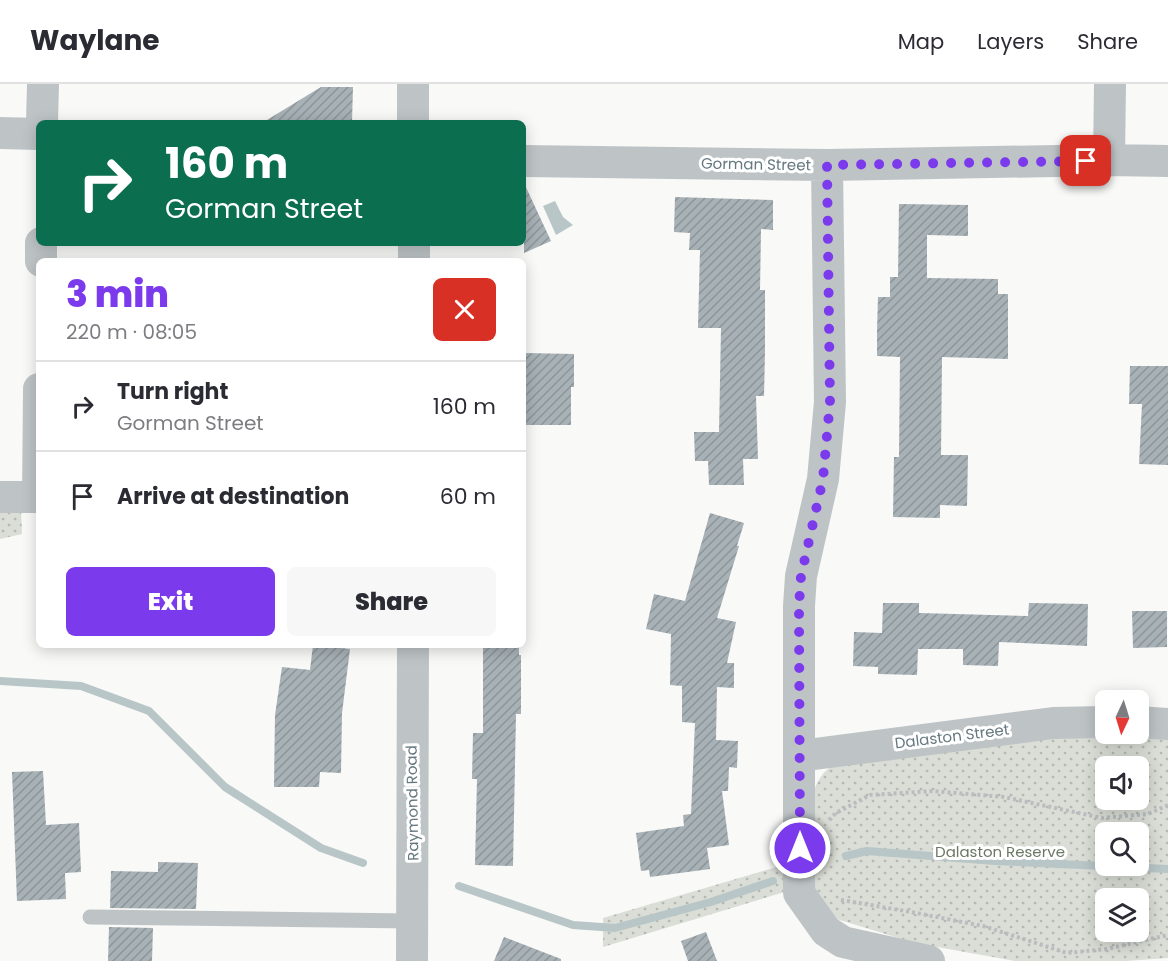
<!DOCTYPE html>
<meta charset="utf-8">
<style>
body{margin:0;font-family:Poppins,sans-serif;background:#f7f7f7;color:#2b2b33;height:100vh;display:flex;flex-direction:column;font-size:22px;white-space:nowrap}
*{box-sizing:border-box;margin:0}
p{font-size:20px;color:#7c7c81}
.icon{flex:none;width:33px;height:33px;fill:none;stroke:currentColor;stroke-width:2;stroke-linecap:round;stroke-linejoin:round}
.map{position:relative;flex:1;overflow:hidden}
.drawer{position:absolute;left:36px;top:174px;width:490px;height:390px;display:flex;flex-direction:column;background:#fff;border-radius:9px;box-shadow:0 3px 15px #0003}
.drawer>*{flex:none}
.hud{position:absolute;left:36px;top:36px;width:490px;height:126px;border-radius:9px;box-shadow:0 3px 15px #0003;background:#0b6e4f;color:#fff;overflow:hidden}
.needle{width:39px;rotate:184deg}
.controls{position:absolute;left:1095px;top:606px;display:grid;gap:12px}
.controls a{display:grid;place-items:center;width:54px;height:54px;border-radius:9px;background:#fff;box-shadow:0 3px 15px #0003;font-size:30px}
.pin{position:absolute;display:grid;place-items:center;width:51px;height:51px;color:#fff;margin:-26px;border-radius:12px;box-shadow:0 3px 9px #0006}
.me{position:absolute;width:66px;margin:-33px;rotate:0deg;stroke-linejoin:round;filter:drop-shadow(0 0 4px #0008)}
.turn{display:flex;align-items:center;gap:21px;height:126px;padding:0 30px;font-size:27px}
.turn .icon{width:78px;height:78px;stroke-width:2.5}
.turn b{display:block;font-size:42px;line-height:51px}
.round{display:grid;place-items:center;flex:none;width:63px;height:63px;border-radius:9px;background:#f7f7f7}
.headline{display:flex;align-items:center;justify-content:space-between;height:102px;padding:0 30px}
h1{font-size:36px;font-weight:800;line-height:45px;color:#7c3aed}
.primary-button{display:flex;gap:12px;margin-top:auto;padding:12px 30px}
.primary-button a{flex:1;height:69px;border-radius:9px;background:#7c3aed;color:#fff;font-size:24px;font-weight:800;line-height:69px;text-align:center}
.primary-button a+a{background:#f7f7f7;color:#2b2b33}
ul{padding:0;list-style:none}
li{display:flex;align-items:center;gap:18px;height:90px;padding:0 30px;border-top:2px solid #e1e1e2}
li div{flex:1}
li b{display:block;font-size:22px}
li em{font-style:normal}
header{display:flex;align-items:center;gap:36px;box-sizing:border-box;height:84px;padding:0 30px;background:#fff;border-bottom:2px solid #e1e1e2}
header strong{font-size:28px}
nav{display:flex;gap:33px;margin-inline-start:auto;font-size:21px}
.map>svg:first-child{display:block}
.park{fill:url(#park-dots);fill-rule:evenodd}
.water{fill:#b8c6c8}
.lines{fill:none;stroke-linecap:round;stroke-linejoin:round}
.stream{stroke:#b8c6c8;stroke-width:8}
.building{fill:url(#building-hatch)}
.path{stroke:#b9bdbf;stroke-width:4;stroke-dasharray:3 3;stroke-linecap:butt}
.lane{stroke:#bec4c6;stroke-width:15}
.street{stroke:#bec4c6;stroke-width:32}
.route{stroke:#7c3aed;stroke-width:10;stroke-dasharray:0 18}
.labels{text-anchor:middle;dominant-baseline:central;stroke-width:6;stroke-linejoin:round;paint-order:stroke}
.street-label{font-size:15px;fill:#657880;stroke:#fff}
.park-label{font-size:15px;fill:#6a7864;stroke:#fff}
</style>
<header>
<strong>Waylane</strong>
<nav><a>Map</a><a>Layers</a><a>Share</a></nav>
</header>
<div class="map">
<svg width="1168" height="877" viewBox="0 0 1168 877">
<defs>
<pattern id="park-dots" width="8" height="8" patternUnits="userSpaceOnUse" patternTransform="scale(1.5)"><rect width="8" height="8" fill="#daded6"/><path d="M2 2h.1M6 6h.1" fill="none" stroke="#b4b9b3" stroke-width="1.8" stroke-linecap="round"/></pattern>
<pattern id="building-hatch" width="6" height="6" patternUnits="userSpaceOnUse" patternTransform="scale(1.5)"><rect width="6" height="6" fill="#a7b1b6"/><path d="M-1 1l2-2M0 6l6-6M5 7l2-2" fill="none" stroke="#8c9599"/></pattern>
</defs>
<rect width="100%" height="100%" fill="#f9f9f7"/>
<path class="park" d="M 21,423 L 22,450 L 0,455 L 0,424 Z
M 1139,649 L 1168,652 L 1168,874 L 1126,877 L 1015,877 L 915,859 L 830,833 L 815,812 L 813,797 L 813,710 C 817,696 823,688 834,680 C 935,667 1037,650 1139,649 ZM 1106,682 L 1138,682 L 1138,716 L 1106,716 ZM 1106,748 L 1138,748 L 1138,782 L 1106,782 ZM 1106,814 L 1138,814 L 1138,848 L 1106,848 Z
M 787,780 L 788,807 L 603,863 L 603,834 Z"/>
<path class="water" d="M 555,117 L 563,133 L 573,141 L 556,151 L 543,122 Z"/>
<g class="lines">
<path class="stream" d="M 0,597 L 81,602 L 149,627 L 225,703 L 321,764 L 363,779
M 846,772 L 867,767 L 995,777 L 1168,785
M 459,802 L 573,841 L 615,844 L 711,818 L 773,797"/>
</g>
<path class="building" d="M 321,3 L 353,3 L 352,38 L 262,39 Z
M 524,99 L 551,157 L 524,169 Z
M 675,113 L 773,116 L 773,146 L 761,145 L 760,206 L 765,206 L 765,268 L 764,312 L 756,312 L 758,375 L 743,375 L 744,401 L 709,401 L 708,377 L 695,377 L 694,348 L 719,348 L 721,244 L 698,244 L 700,166 L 689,166 L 690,149 L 674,148 Z
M 899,120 L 968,121 L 968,152 L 927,151 L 927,194 L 998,195 L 998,210 L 1008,210 L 1008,275 L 942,273 L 941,371 L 968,371 L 967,422 L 940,421 L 940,434 L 893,433 L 894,373 L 899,373 L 900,273 L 877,272 L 877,247 L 878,213 L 890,213 L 890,193 L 898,193 Z
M 524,269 L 574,270 L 574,303 L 571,303 L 571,341 L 524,341 Z
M 1130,282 L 1168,282 L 1168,381 L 1139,380 L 1142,320 L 1129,320 Z
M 710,429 L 744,439 L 737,462 L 739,462 L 717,534 L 736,538 L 727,579 L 734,579 L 734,604 L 717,603 L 716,656 L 738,657 L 737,684 L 729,683 L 728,707 L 722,707 L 729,761 L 707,764 L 710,785 L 650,793 L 649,786 L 641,787 L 636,749 L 684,742 L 683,731 L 691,730 L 695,639 L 682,638 L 682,602 L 670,601 L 671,550 L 646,545 L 654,510 L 685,517 Z
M 883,519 L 919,519 L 919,529 L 1028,532 L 1029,519 L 1088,520 L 1087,562 L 999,558 L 998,582 L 963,581 L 963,565 L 918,565 L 917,591 L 878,590 L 878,583 L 853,582 L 854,548 L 882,549 Z
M 1132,527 L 1167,527 L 1167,563 L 1133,564 Z
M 313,561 L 350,565 L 342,629 L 341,689 L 320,688 L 319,703 L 274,703 L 275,631 L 282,583 L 310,586 Z
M 483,561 L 519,561 L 519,571 L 521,571 L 521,630 L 516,630 L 513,782 L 475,781 L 477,695 L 472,695 L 473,649 L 483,649 Z
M 43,687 L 46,741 L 79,739 L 81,788 L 65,789 L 66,815 L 17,817 L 12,688 Z
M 158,778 L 198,779 L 196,825 L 110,824 L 111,787 L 158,788 Z
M 109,843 L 153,844 L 152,877 L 108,877 Z
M 706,848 L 717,877 L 688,877 L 681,857 Z
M 504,853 L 561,875 L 561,877 L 494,877 Z"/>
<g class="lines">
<path class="path" d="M 829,736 L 836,729 L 870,711 L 933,707 L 1004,713 L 1102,734 L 1148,730 L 1168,721
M 841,816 L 911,828 L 983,842 L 1067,869 L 1107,865 L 1168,851"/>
<path class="lane" d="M 90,833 L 412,837"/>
<path class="street" d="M 413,0 L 413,39
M 42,39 L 43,0
M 0,49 L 39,50
M 1109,76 L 1110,0
M 524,77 L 827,81 L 1109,76 L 1168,77
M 827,81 L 830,318 L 823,395 L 801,492 L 799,522 L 799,809 L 826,847 L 843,858 L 929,877
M 414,159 L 414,177
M 41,177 L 41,159
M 0,413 L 39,413
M 38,413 L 39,305
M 1138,638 L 1168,640
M 799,672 L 1053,639 L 1106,638
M 412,877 L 413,561"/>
</g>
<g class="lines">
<path class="route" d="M 800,764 L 799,522 L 801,492 L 823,395 L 830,318 L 827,81 L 1086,77"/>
</g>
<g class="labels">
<g class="street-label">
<text transform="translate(756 80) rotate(1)">Gorman Street</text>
<text transform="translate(952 652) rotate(-7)">Dalaston Street</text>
<text transform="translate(412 719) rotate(-91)">Raymond Road</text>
</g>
<g class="park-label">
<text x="1000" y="767">Dalaston Reserve</text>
</g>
</g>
</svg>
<div class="controls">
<a><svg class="needle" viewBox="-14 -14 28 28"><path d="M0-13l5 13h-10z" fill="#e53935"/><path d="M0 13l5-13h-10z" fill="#7c7c81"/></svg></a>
<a><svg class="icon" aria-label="sound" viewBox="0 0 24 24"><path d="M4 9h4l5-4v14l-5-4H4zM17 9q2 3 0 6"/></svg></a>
<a><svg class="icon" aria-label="search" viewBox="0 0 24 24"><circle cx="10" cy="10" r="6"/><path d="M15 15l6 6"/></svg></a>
<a><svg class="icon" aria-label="layers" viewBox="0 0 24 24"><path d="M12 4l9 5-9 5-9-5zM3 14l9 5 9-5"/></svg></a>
</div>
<div class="pin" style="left:1086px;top:77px;background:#d93025"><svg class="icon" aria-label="arrive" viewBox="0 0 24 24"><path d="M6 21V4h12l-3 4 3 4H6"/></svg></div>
<svg class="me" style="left:800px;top:764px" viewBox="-20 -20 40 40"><circle r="17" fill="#7c3aed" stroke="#fff" stroke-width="3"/><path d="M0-11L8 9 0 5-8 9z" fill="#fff"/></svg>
<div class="hud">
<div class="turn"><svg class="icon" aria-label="right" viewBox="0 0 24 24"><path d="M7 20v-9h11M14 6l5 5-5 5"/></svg><div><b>160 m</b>Gorman Street</div></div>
</div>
<section class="drawer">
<div class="headline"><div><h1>3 min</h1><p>220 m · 08:05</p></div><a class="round" style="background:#d93025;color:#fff"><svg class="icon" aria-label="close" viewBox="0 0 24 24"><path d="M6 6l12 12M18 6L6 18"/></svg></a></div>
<ul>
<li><svg class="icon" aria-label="right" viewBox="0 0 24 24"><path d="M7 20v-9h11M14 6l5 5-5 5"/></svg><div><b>Turn right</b><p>Gorman Street</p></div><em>160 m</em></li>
<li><svg class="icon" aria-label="arrive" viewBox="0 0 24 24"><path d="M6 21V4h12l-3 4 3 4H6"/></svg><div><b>Arrive at destination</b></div><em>60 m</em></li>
</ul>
<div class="primary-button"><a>Exit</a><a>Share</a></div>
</section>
</div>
